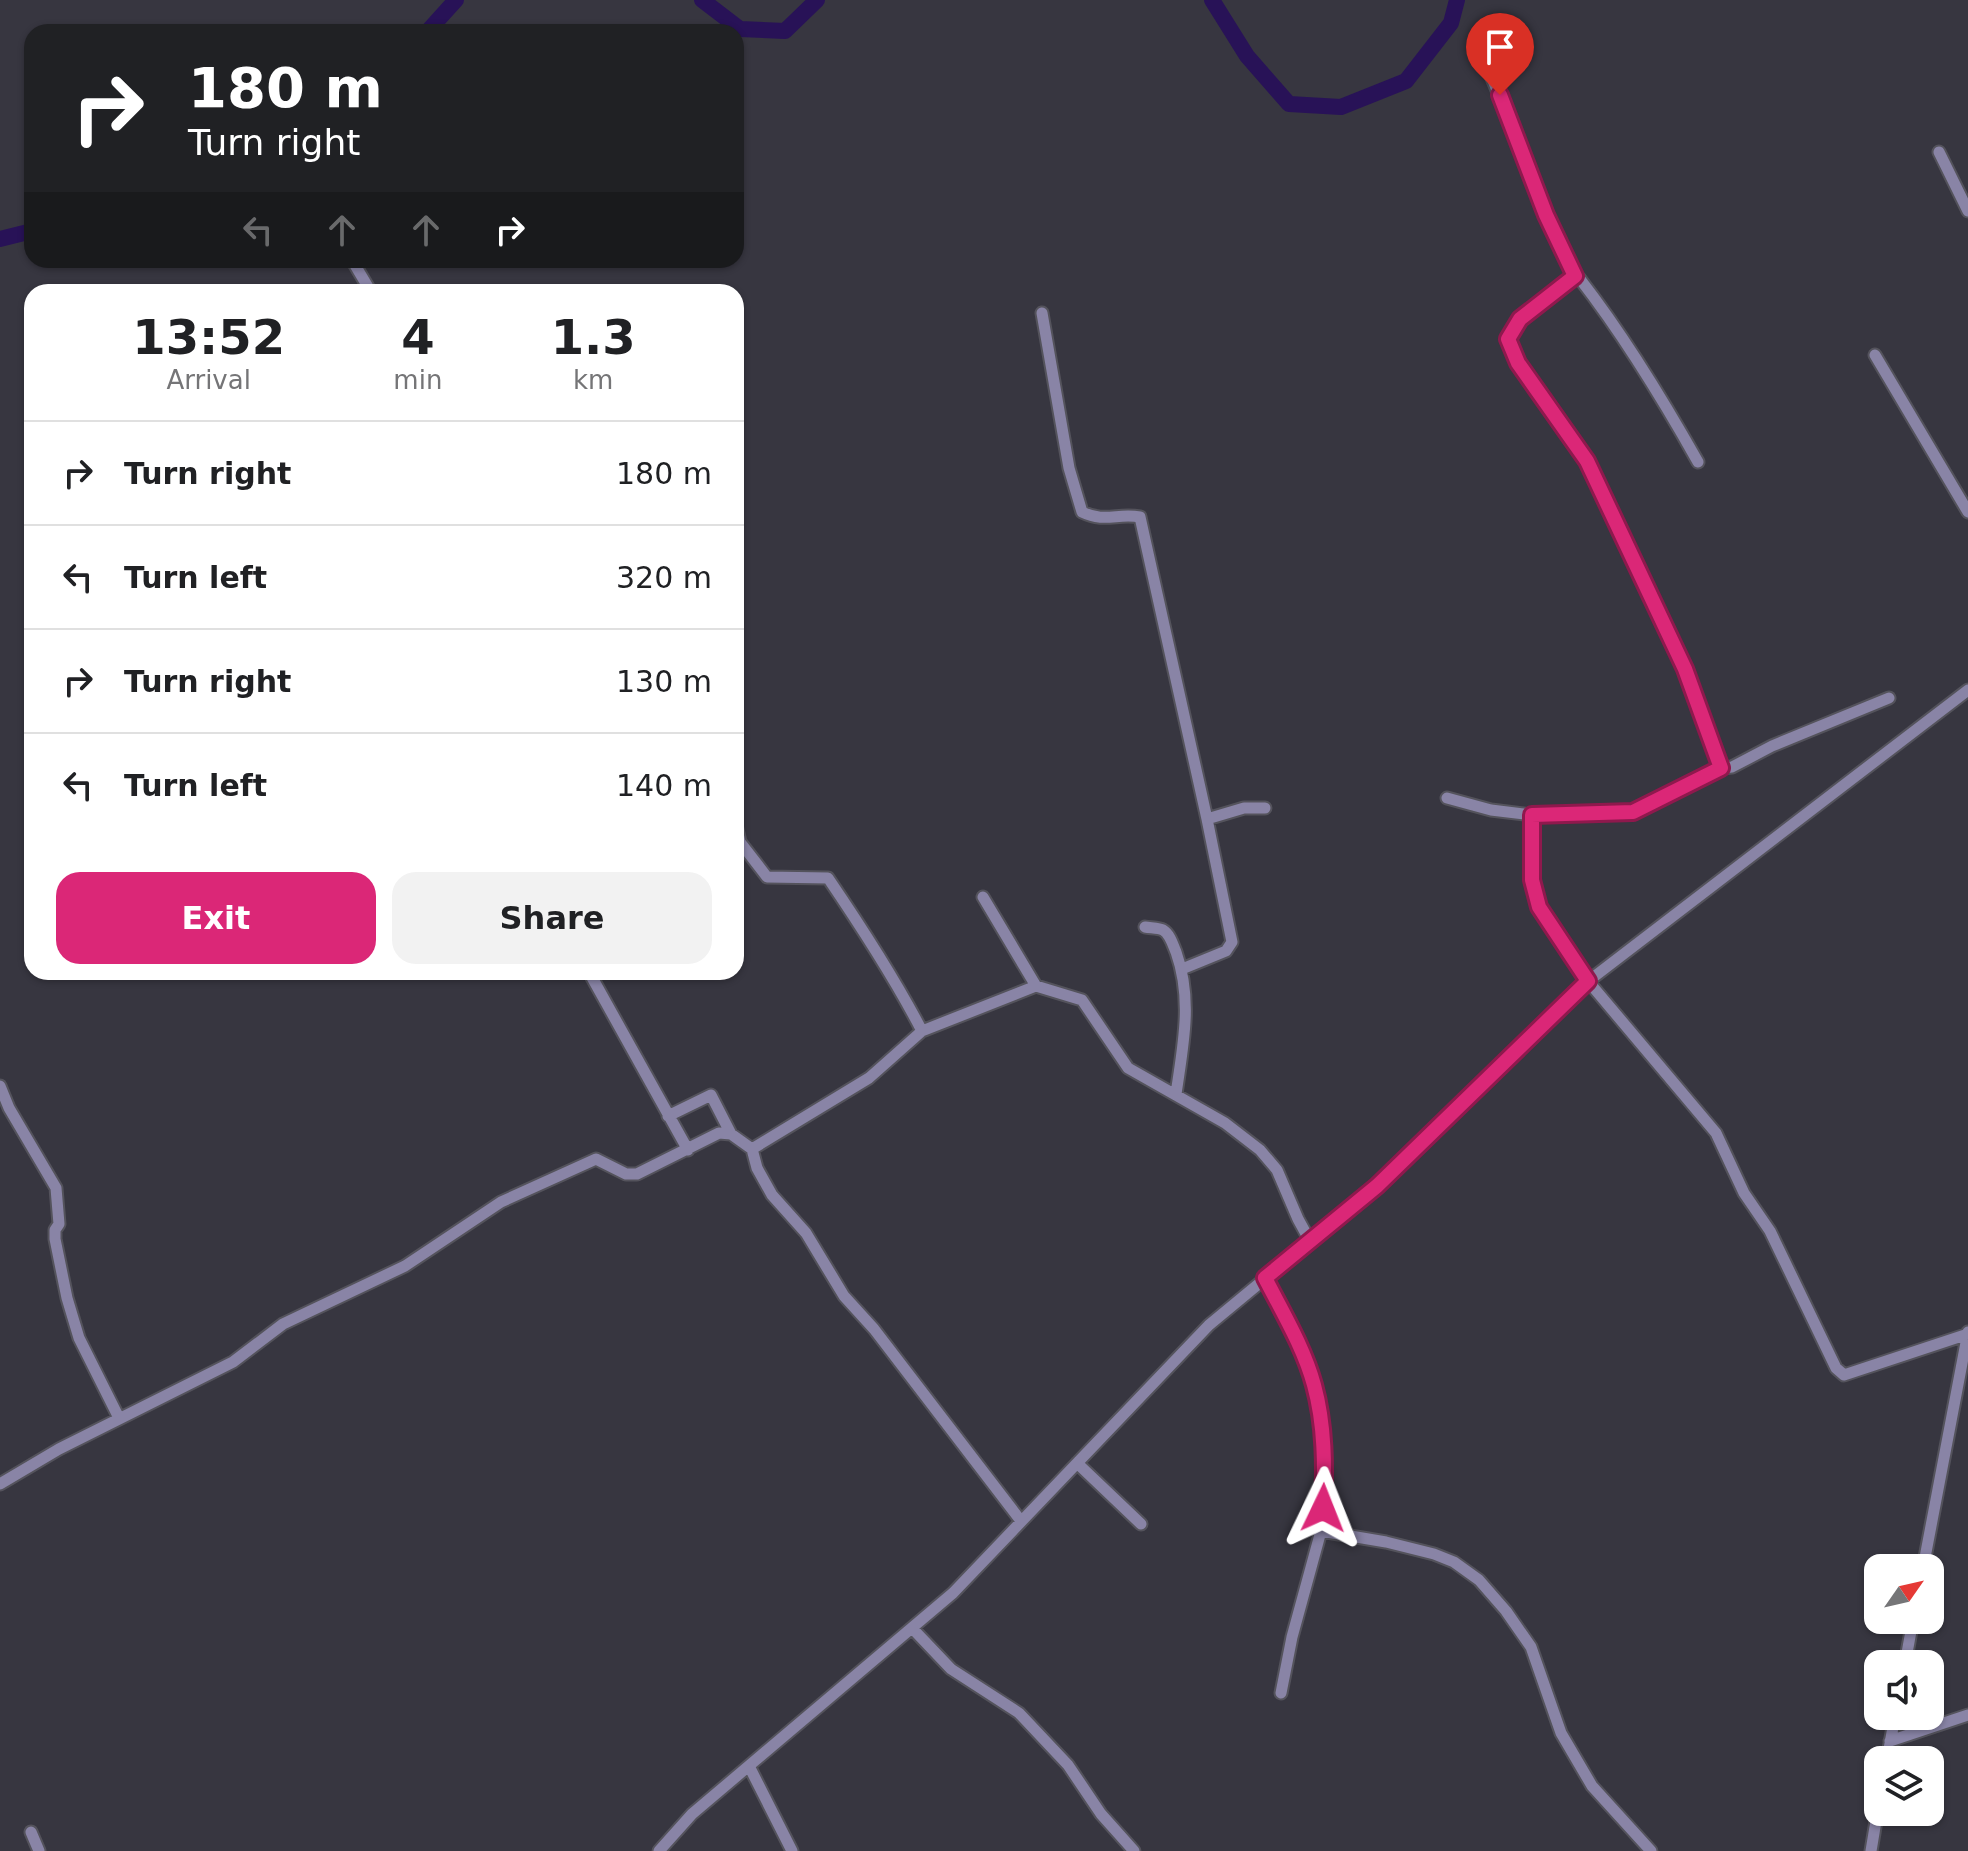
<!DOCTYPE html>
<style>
body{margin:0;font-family:"DejaVu Sans",sans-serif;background:#f2f2f2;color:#202124;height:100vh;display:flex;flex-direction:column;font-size:30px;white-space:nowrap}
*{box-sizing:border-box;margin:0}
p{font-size:26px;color:#757577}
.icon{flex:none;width:44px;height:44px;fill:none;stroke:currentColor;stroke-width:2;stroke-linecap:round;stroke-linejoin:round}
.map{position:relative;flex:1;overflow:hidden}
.sheet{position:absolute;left:24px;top:284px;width:720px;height:696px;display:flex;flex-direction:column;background:#fff;border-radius:24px;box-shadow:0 2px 6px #0004}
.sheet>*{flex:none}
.guide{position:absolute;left:24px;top:24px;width:720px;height:244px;border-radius:24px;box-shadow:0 2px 6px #0004;background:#202124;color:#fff;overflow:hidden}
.needle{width:52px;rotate:56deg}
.controls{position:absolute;left:1864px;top:1554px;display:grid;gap:16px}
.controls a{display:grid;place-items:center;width:80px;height:80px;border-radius:16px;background:#fff;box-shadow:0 2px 6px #0004;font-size:40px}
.pin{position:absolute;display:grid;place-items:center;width:68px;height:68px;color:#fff;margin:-82px -34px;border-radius:50% 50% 50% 0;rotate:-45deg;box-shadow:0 0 8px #0007}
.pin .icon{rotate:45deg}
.me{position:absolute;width:88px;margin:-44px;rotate:2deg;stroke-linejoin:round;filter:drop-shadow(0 0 6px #0008)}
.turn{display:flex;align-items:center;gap:28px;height:168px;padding:0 32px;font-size:36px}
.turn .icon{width:104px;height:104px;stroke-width:2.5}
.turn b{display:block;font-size:56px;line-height:68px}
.lanes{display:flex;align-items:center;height:76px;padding:0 32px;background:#0003;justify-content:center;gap:40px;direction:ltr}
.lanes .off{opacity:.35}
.eta{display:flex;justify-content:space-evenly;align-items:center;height:136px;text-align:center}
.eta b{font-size:48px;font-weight:800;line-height:56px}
.button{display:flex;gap:16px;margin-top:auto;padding:16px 32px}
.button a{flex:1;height:92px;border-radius:24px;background:#db2777;color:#fff;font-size:32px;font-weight:800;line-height:92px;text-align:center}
.button a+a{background:#f2f2f2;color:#202124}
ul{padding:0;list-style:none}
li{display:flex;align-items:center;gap:24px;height:104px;padding:0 32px;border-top:2px solid #e0e0e0}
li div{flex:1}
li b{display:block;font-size:30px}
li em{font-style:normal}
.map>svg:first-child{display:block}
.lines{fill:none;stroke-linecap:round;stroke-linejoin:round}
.river{stroke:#281257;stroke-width:16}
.minor-casing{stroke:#54535c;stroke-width:15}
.minor{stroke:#8984a6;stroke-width:11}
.route-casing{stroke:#8e194d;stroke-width:20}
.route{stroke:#db2777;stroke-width:14}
</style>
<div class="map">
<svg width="1968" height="1851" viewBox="0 0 1968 1851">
<rect width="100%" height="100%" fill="#373640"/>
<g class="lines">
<path class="river" d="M 702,0 L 740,29 L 785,31 L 817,0
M 1212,0 L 1247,56 L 1289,104 L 1341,107 L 1406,81 L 1451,23 L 1457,0
M 427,32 L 456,0
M 0,239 L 32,231"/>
<defs>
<path id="minor" d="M 1477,43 C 1511,120 1539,199 1575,276 L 1580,279 C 1625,337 1662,398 1698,462
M 1939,152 L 1968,211
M 352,260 L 371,292
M 1575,276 L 1520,319 L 1508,339 L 1518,363 L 1587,461 L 1685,669 L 1721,768
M 1042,313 L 1069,468 L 1082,512 C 1105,523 1117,513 1140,517 L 1207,819 L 1232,942 L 1226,951 L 1182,969
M 1875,355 L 1968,512
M 1447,798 L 1491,810 L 1532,815 L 1633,812 L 1721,768 L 1732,767 L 1772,746 L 1889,698
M 1532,815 L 1532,880 L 1539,907 L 1588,981 L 1716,1133 L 1744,1193 L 1770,1231 L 1836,1368 L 1844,1375 L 1968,1334
M 1207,819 L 1244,808 L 1265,808
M 983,897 L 1036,986
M 1145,927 C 1150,928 1159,928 1163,930 C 1170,934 1173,945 1176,952 C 1193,1000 1183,1045 1176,1094
M 589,972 L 688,1150
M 922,1031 L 1036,986 L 1082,1000 L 1128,1068 L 1225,1123 L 1260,1150 L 1277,1170 L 1298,1219 L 1310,1241
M 0,1086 L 9,1108 L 56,1188 L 59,1224 L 55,1230 L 55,1239 L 67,1298 L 79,1338 L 119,1418
M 668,1116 L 711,1095 L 731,1134
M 752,1149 L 757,1168 L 772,1195 L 806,1233 L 844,1296 L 874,1329 L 1021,1521
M 1265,1278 C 1283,1312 1304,1347 1314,1384 C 1327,1432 1324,1483 1321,1531 L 1386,1542 L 1434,1554 L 1454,1562 L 1479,1580 L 1506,1611 L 1531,1647 L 1561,1733 L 1592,1786 L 1651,1851
M 1077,1463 L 1141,1524
M 0,1484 L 59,1449 L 233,1362 L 283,1324 L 405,1266 L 501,1202 L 596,1159 L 626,1174 L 637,1174 L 719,1133 L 731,1134 L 752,1149 L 869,1078 L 922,1031 C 894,977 862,928 828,878 L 767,877 L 740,842 L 736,825
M 1923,1568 L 1968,1332
M 912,1628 L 951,1669 L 1019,1713 L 1068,1765 L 1101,1814 L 1134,1851
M 1905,1664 L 1913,1620
M 1281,1693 L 1292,1637 L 1321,1531
M 1890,1741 L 1968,1715
M 1887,1760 L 1895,1716
M 749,1766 L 792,1851
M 31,1832 L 39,1851
M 659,1851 L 692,1814 L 953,1593 L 1209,1325 L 1377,1186 L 1578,989 L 1968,690
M 1871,1851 L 1878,1809"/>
</defs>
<use href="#minor" class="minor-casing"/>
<use href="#minor" class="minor"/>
</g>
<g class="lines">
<defs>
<path id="route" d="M 1323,1508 C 1325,1468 1325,1425 1314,1385 C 1304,1348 1283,1313 1265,1278 L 1377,1186 L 1588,981 L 1539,907 L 1532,880 L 1532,815 L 1633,812 L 1721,768 L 1685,669 L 1587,461 L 1518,363 L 1508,339 L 1520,319 L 1575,276 L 1546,215 L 1500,95"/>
</defs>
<use href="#route" class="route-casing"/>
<use href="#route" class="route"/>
</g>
</svg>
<div class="controls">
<a><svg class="needle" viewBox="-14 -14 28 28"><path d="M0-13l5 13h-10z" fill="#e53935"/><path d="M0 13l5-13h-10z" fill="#757577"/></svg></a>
<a><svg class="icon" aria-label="sound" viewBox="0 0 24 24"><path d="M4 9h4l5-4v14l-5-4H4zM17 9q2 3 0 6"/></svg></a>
<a><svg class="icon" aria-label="layers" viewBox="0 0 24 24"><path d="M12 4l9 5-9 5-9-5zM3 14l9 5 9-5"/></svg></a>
</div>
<div class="pin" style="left:1500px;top:95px;background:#d93025"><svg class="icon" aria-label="arrive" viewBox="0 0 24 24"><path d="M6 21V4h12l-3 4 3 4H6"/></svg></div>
<svg class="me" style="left:1323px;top:1508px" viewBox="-20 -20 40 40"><path d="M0-17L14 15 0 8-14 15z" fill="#db2777" stroke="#fff" stroke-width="4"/></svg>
<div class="guide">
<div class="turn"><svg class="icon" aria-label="right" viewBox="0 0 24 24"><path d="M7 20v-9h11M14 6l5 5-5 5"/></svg><div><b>180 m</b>Turn right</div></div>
<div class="lanes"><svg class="icon off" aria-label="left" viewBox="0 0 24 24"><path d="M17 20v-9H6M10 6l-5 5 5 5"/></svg><svg class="icon off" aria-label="ahead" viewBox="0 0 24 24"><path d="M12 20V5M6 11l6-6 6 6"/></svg><svg class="icon off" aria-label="ahead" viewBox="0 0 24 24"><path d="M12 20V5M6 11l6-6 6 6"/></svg><svg class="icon" aria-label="right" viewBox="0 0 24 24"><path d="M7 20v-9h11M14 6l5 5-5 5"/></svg></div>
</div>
<section class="sheet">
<div class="eta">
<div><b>13:52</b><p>Arrival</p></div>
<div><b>4</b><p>min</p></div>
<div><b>1.3</b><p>km</p></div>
</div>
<ul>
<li><svg class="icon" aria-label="right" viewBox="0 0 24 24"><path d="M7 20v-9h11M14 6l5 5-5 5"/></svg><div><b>Turn right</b></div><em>180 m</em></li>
<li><svg class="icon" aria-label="left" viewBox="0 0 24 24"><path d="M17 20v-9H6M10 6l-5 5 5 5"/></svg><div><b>Turn left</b></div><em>320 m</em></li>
<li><svg class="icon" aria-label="right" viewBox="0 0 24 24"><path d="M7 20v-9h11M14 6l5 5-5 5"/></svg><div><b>Turn right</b></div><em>130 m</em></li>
<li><svg class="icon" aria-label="left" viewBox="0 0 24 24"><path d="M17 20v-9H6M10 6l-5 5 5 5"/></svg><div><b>Turn left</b></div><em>140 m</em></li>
</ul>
<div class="button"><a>Exit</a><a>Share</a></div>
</section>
</div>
